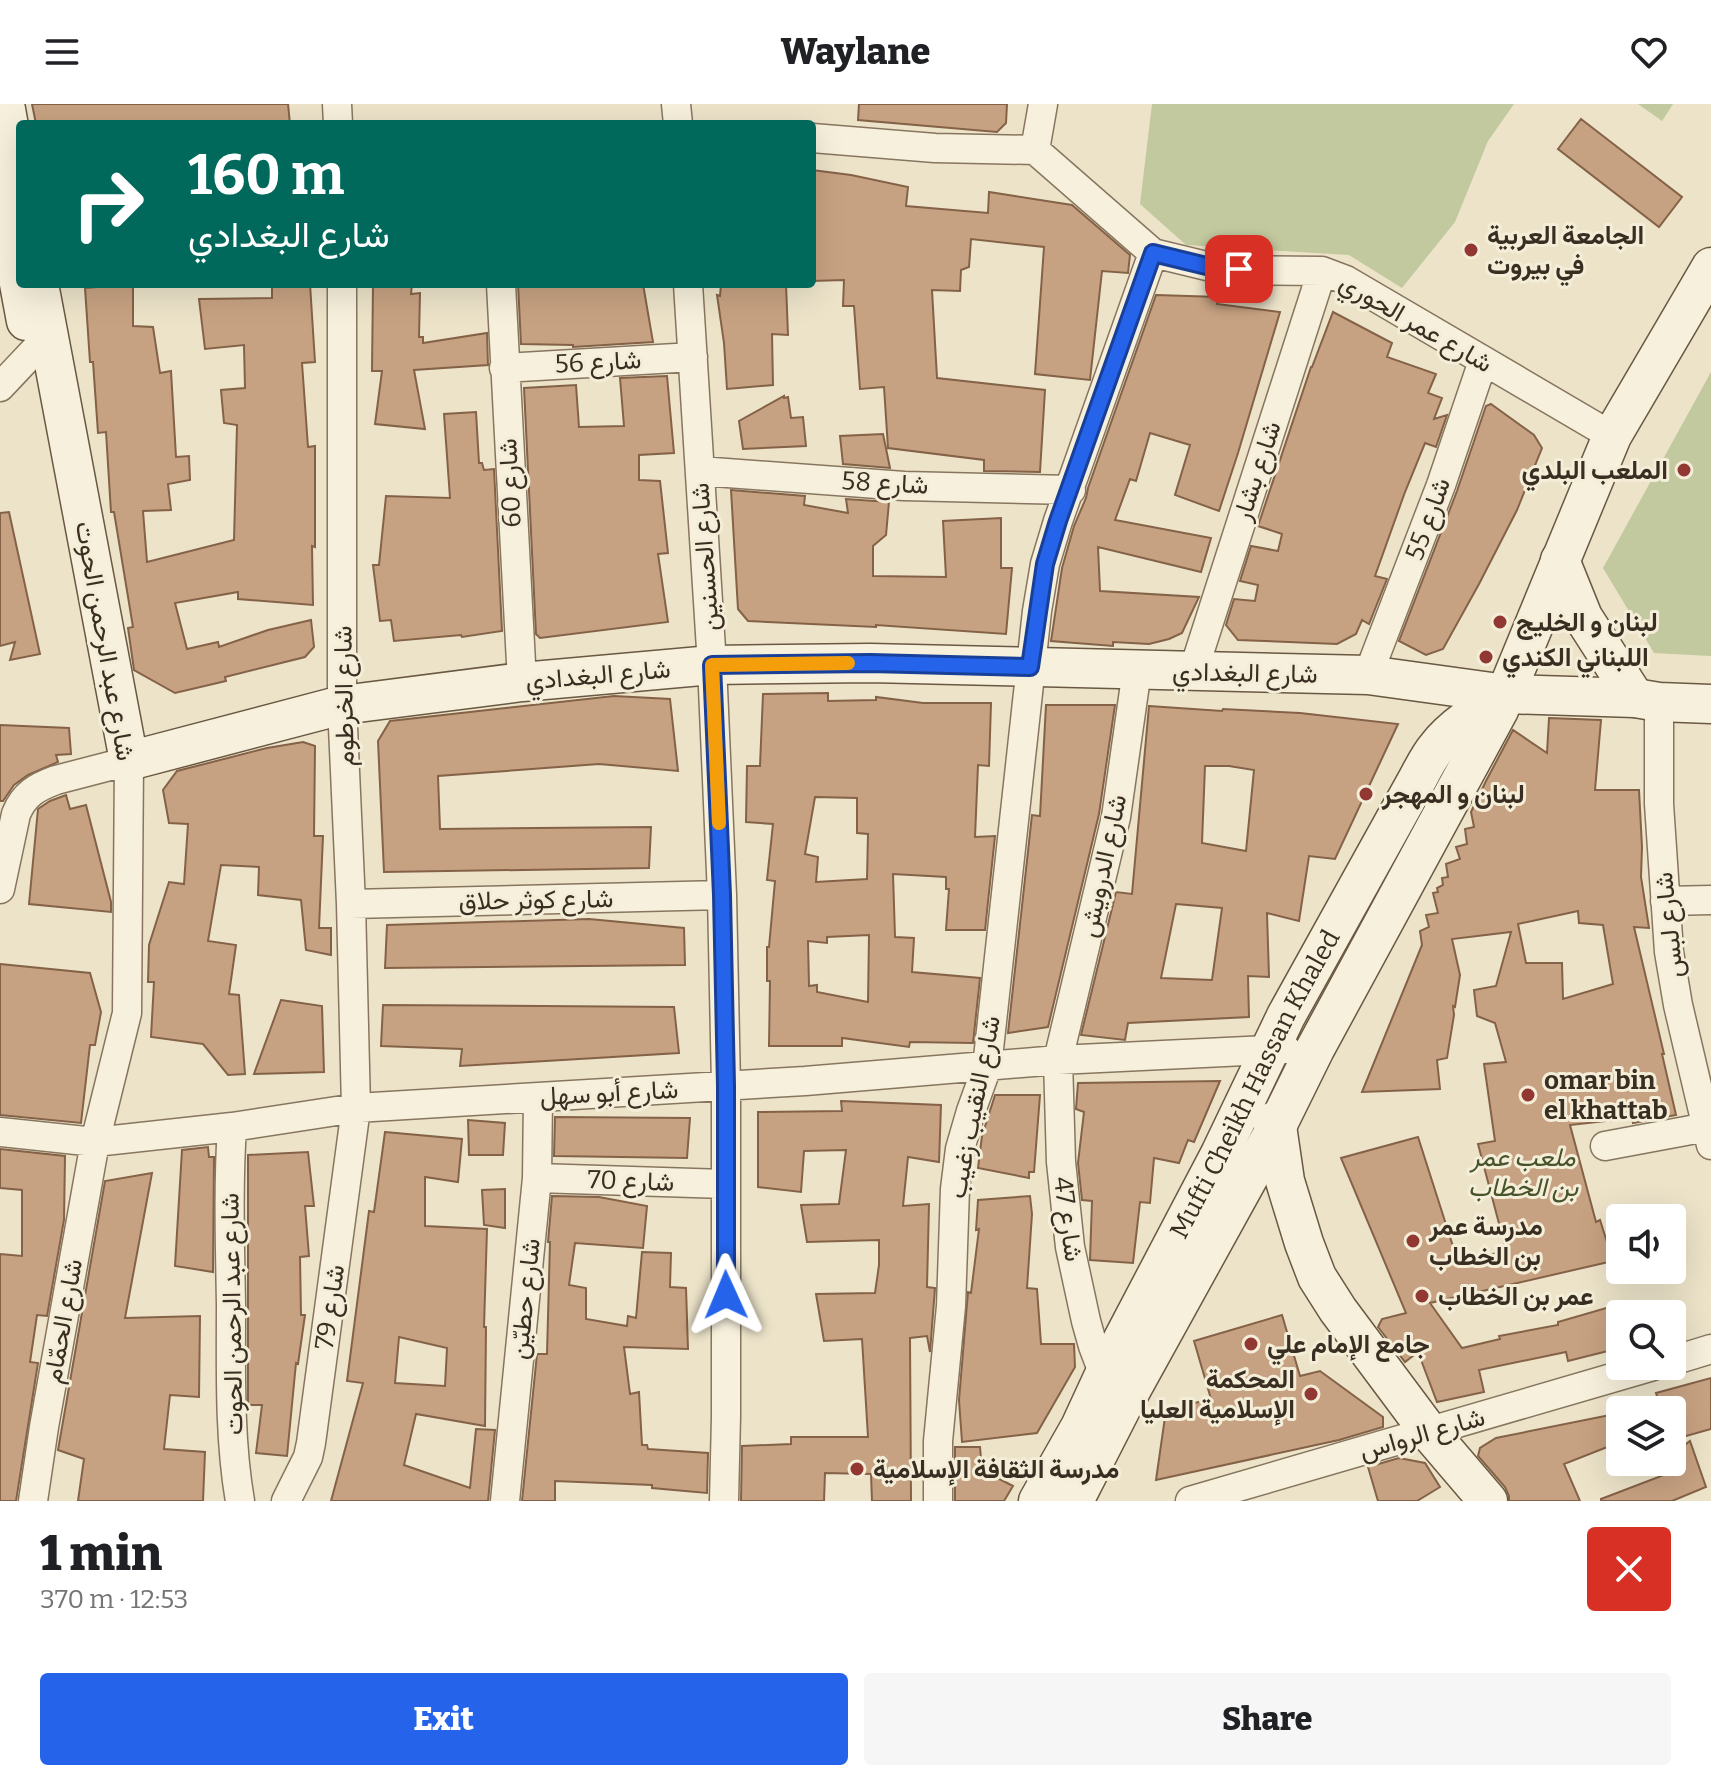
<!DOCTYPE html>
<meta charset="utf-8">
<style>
body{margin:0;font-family:Bitter,Vazirmatn,serif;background:#f6f6f6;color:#202124;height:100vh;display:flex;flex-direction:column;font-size:30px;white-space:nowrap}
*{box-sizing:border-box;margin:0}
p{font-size:26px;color:#757577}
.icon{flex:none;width:44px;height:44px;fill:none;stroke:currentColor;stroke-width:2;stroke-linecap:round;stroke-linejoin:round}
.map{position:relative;height:1397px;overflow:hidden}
.drawer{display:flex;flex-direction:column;background:#fff;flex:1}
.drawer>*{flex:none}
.top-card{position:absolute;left:16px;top:16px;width:800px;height:168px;border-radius:8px;box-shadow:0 8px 32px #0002;background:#00695c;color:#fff;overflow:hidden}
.buttons{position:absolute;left:1606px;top:1100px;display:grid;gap:16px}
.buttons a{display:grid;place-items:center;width:80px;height:80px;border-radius:8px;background:#fff;box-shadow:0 8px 32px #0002;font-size:40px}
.pin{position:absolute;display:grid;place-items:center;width:68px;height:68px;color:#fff;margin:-34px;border-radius:16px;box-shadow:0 4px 12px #0006}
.me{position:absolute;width:88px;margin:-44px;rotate:359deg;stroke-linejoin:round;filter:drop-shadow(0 0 6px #0008)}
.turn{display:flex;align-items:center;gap:28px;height:168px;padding:0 40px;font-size:36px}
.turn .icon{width:104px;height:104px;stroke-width:2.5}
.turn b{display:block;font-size:56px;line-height:68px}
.round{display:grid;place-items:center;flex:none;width:84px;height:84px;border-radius:8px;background:#f6f6f6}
.overview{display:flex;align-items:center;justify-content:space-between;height:136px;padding:0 40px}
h1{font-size:48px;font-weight:800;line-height:60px}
.action{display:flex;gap:16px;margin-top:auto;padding:16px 40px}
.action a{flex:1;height:92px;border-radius:8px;background:#2563eb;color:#fff;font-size:32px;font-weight:800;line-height:92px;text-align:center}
.action a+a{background:#f6f6f6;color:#202124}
header{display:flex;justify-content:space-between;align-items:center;height:104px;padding:0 40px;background:#fff;font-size:36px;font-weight:800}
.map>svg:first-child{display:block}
.green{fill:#c2c99e}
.building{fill:#c7a282;stroke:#846247;stroke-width:2;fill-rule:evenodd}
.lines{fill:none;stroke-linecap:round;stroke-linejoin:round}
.street-casing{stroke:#87765f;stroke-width:31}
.secondary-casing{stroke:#695842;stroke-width:41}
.street{stroke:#f7f0dc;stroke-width:28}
.secondary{stroke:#f7f0dc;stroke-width:38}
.route-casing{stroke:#184099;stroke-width:20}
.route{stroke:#2563eb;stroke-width:14}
.slow{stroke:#f59e0b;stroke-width:14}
.poi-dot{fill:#923833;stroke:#f4edd8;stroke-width:3}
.labels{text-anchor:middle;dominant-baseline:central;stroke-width:6;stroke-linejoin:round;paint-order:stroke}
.poi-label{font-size:26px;font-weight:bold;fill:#392e21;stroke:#f4edd8;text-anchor:start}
.street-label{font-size:26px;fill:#392e21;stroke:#f4edd8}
.park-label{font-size:26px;font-style:italic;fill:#47532a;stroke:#f4edd8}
</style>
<header><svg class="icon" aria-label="menu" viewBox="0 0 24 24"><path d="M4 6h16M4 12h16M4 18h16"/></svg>Waylane<svg class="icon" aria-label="heart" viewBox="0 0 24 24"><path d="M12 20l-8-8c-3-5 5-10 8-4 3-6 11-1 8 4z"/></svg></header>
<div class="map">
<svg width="1711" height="1397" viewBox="0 0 1711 1397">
<rect width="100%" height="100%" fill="#ece3c9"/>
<path class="green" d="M 1152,0 L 1514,0 L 1488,37 L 1455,118 L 1402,184 L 1349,151 L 1186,141 L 1140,100 Z
M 1638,0 L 1673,0 L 1662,17 Z
M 1711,268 L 1711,552 L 1654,549 L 1603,464 Z"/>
<path class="building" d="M 32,0 L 288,0 L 290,20 L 36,20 Z
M 859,0 L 1007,0 L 1006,19 L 997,28 L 858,16 Z
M 1581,15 L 1682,93 L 1659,123 L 1558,45 Z
M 812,66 L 851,71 L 908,83 L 906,102 L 988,109 L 989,88 L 1072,101 L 1130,151 L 1128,169 L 1102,167 L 1090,276 L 1035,270 L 1044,143 L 971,135 L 969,163 L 961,166 L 960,187 L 932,186 L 937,274 L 1045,286 L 1040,368 L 984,367 L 984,356 L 888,344 L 884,283 L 860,285 L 854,202 L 843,202 L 844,176 L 812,177 Z
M 133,180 L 133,222 L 153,223 L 160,269 L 171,267 L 176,353 L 189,352 L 190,376 L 168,380 L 171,406 L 143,407 L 147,458 L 234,436 L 237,321 L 224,319 L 221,286 L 245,284 L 244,241 L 205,245 L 199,195 L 272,194 L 272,180 L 310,180 L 315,258 L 302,259 L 308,343 L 315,342 L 315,443 L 312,442 L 313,501 L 238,495 L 238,488 L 175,499 L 187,545 L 218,538 L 219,543 L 268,526 L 311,516 L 314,543 L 305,553 L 225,573 L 226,577 L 175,589 L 134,566 L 128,524 L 133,523 L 114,408 L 111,408 L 106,328 L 98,329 L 93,258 L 90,258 L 85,184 Z
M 373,180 L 412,180 L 411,190 L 420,189 L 419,233 L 423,233 L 423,239 L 487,229 L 488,261 L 414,266 L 425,325 L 375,320 L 382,267 L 372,267 Z
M 518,180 L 643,180 L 653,238 L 573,243 L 573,241 L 521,240 Z
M 721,180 L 786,180 L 788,231 L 772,230 L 773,281 L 727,285 L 724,239 L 717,191 L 720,192 Z
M 1156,191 L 1219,193 L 1217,200 L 1280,208 L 1238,349 L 1219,407 L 1175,391 L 1190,341 L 1150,329 L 1136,377 L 1130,375 L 1115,416 L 1211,434 L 1201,468 L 1098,443 L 1100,487 L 1199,493 L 1182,529 L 1169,535 L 1149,540 L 1113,538 L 1113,542 L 1051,537 L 1062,464 L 1074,422 L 1086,394 L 1088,384 Z
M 1333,208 L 1392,239 L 1387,253 L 1436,270 L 1428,289 L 1442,294 L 1434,315 L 1447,311 L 1436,343 L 1425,339 L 1405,388 L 1375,472 L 1387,475 L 1369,520 L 1362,516 L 1356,530 L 1337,540 L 1238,536 L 1226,521 L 1234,495 L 1255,497 L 1258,481 L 1240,477 L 1251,442 L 1278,447 L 1282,430 L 1258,422 L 1311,263 L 1312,263 Z
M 667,272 L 674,349 L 639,351 L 639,376 L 660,377 L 668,449 L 658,450 L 668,518 L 540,534 L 536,530 L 524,284 L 576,281 L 579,323 L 624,322 L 620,274 Z
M 784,292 L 784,294 L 788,293 L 791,314 L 803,313 L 806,342 L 743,345 L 739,317 Z
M 1491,300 L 1534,331 L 1542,344 L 1517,406 L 1479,480 L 1443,545 L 1426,551 L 1399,537 L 1457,387 L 1486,302 Z
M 476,308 L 479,359 L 482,359 L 484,366 L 494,365 L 502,527 L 462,533 L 461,531 L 394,537 L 391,516 L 380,517 L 373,461 L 379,461 L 386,392 L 450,394 L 444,310 Z
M 883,330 L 890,364 L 843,360 L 840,332 Z
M 731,386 L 805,392 L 804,401 L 848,409 L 846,395 L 889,398 L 886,431 L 873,442 L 873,472 L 946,473 L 943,417 L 1001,414 L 1001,464 L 1012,464 L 1006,530 L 876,521 L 876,523 L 748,517 L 738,505 Z
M 9,408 L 40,550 L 10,556 L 15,538 L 0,542 L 0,409 Z
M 828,589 L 828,597 L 876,596 L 876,593 L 923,599 L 991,599 L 989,662 L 978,661 L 975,733 L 995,732 L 985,826 L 946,826 L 949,785 L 946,785 L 946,773 L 893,770 L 895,833 L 914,834 L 912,868 L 980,874 L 973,939 L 910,938 L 909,943 L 842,934 L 842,942 L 769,942 L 770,877 L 767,877 L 767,843 L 769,843 L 775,777 L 767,776 L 773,720 L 746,718 L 747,662 L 760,662 L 763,590 ZM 815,693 L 857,694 L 857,729 L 868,730 L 867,775 L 816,778 L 818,753 L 805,750 ZM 869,831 L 868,898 L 817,888 L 817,881 L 809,882 L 808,837 L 827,839 L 827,833 Z
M 614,592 L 670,595 L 678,667 L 599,660 L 438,672 L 440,725 L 651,723 L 649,764 L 384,768 L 378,637 L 390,617 Z
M 1046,601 L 1115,601 L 1099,710 L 1048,923 L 1008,929 L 1032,711 L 1040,712 Z
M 1149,602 L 1222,607 L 1223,605 L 1300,609 L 1398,620 L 1335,755 L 1309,752 L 1299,817 L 1267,809 L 1269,873 L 1248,872 L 1249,913 L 1128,919 L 1125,936 L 1081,931 L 1116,788 L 1132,790 ZM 1205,662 L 1229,662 L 1254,666 L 1246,747 L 1202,739 ZM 1176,800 L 1222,804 L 1212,876 L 1161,874 Z
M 1549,614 L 1601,616 L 1595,686 L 1639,686 L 1642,743 L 1641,773 L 1649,824 L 1634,823 L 1664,950 L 1662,950 L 1676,1011 L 1633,1019 L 1632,1014 L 1570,1021 L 1596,1118 L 1600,1116 L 1613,1157 L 1430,1199 L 1462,1244 L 1500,1235 L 1499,1232 L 1558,1221 L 1558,1218 L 1620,1200 L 1620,1244 L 1568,1257 L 1566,1248 L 1479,1266 L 1484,1288 L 1437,1298 L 1418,1248 L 1405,1258 L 1378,1223 L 1382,1215 L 1406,1209 L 1341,1054 L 1418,1033 L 1459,1161 L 1506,1146 L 1478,1040 L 1495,1037 L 1484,960 L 1506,958 L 1495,919 L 1477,912 L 1474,886 L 1496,882 L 1511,828 L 1452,835 L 1460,871 L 1455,903 L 1453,902 L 1454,911 L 1447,954 L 1437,956 L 1440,985 L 1362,988 L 1422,841 L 1420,827 L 1429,823 L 1426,811 L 1438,809 L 1433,789 L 1438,788 L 1437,784 L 1443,781 L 1442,774 L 1448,773 L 1446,760 L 1460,755 L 1456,743 L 1467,740 L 1465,725 L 1474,723 L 1471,708 L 1486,677 L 1513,626 L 1547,649 ZM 1578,807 L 1579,819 L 1603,821 L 1613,880 L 1563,895 L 1562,859 L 1526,859 L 1518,820 Z
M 0,621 L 69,624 L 71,650 L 56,651 L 58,658 L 28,671 L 14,681 L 3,697 L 0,697 Z
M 303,638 L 315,642 L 314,732 L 323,732 L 319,824 L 331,824 L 331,851 L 306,846 L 301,796 L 258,791 L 259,763 L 221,761 L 208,837 L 236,841 L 229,890 L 239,891 L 245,970 L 228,971 L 203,940 L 151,933 L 154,878 L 148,878 L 149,841 L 169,778 L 184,780 L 188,720 L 169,719 L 163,686 L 177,667 L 267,644 Z
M 66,691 L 70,705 L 86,701 L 111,798 L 111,808 L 29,800 L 38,705 L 50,697 Z
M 589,815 L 684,824 L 685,861 L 385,864 L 387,821 Z
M 0,860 L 90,869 L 101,908 L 95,941 L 90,941 L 81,1019 L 0,1011 Z
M 281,896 L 322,902 L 324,968 L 254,970 Z
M 383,901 L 674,903 L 679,949 L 460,962 L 462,945 L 381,942 Z
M 1220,977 L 1194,1038 L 1188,1036 L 1179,1059 L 1154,1054 L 1150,1099 L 1140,1098 L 1133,1159 L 1090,1156 L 1092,1097 L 1082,1096 L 1078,1059 L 1084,1008 L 1076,1005 L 1078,979 Z
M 995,991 L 1040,991 L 1034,1068 L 1029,1068 L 1029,1074 L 978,1064 L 982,1032 Z
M 841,997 L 941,1001 L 939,1058 L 908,1053 L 903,1102 L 929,1100 L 927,1183 L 935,1184 L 930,1248 L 927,1232 L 910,1234 L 911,1397 L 872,1397 L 871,1370 L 825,1369 L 824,1397 L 741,1397 L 742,1342 L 791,1340 L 791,1333 L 868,1333 L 862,1235 L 824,1237 L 816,1190 L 875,1189 L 879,1161 L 879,1136 L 807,1138 L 801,1101 L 839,1100 L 846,1046 L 804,1047 L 801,1088 L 758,1083 L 758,1008 L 842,1007 Z
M 555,1013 L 690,1014 L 687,1054 L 554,1052 Z
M 468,1016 L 505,1019 L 503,1051 L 469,1051 Z
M 385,1028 L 462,1035 L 458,1078 L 425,1073 L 425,1122 L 487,1125 L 484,1223 L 486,1223 L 485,1322 L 416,1310 L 404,1361 L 470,1384 L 476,1325 L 495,1326 L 488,1397 L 331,1397 L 363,1279 L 347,1277 L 369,1107 L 374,1108 ZM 399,1233 L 447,1244 L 445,1282 L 395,1279 Z
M 208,1043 L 209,1053 L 214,1053 L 213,1168 L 175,1162 L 182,1046 Z
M 0,1045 L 65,1052 L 64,1116 L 47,1212 L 37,1211 L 30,1258 L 38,1259 L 16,1397 L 0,1397 L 0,1150 L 22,1152 L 22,1086 L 0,1084 Z
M 308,1048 L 314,1102 L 305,1102 L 309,1152 L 300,1153 L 301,1211 L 305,1211 L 298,1260 L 296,1259 L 287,1352 L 256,1349 L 262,1301 L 248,1301 L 248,1051 Z
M 152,1069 L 125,1214 L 200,1212 L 199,1293 L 170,1291 L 164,1345 L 205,1348 L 203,1397 L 78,1397 L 84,1355 L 58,1346 L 105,1077 Z
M 505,1085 L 505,1124 L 484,1121 L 482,1086 Z
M 552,1092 L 599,1093 L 647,1102 L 643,1144 L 575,1139 L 569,1181 L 586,1184 L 586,1215 L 627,1222 L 628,1212 L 636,1214 L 642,1148 L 671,1149 L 670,1183 L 686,1184 L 688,1245 L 624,1243 L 630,1290 L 639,1288 L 642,1341 L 647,1341 L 648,1345 L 708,1349 L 707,1389 L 652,1384 L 652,1381 L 555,1377 L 555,1397 L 522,1397 L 537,1250 L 547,1250 L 550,1138 L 548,1138 Z
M 1030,1092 L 1032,1110 L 1027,1184 L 1037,1185 L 1041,1240 L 1074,1240 L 1075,1263 L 1037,1329 L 962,1338 L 959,1296 L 968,1188 L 971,1189 L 979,1125 L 976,1126 L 978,1096 Z
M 1282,1211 L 1300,1272 L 1320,1267 L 1383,1313 L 1383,1323 L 1339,1336 L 1156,1376 L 1166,1306 L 1211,1295 L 1194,1237 Z
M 1711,1274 L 1711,1325 L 1672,1336 L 1672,1306 L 1661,1306 L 1656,1289 Z
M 1620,1309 L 1620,1338 L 1564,1360 L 1580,1397 L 1509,1397 L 1509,1392 L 1505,1383 L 1478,1352 L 1480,1344 L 1496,1334 Z
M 1690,1337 L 1706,1383 L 1672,1397 L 1601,1397 L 1601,1395 L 1677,1366 L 1673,1350 Z
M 955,1343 L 980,1343 L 982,1366 L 1013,1382 L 1004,1397 L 955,1397 Z
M 1399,1354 L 1425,1359 L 1440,1383 L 1417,1397 L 1378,1397 L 1368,1363 Z"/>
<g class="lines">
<defs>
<path id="street" d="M 337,0 L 338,20
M 676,0 L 678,20
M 812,34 L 935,44 L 1035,46 L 1153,149 L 1223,166 L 1322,167 L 1346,176 L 1612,332
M 1035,46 L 1043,0
M 501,180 L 522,578
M 688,180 L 712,561 L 722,791 L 726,982 L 726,1312 L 724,1397
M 504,264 L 693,253
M 0,283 L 49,231
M 700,367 L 904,382 L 1071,386
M 1193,568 L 1322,167
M 1368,571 L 1441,381 L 1483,257
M 1659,598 L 1659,700 L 1669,848 L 1678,901 L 1711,1041
M 0,785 L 16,710 C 24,690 37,683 56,676 L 129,657 L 127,909 L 95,1038 L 44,1323 L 33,1397
M 1665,797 L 1711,796
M 351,800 L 722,791
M 232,1023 C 228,1083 230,1142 231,1201 C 231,1265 229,1334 240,1397
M 0,1028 L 95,1038 L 232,1023 L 356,1004 L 805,977 L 1058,956 L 1286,945
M 1605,1042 L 1707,1023
M 537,1074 L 725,1080
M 1672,1257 L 1711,1245
M 1104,1271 L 1093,1242 L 1086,1217 L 1070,1143 L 1061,1058 L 1058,956 L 1116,713 L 1137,566
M 286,1397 L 308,1353 L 311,1339 L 356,1004 L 351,800 L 342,601 L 342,180
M 505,1397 L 537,1074 L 538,993
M 938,1397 L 938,1337 L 951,1202 L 955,1085 L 960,1045 L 971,1007 L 987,963 L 1037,507 L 1045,460 L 1058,417 L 1153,149
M 1190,1397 L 1653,1262"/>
<g id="secondary">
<path d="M 5,0 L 20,83"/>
<path d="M 0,78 L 26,217"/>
<path d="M 39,180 L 129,657 L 342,601 L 522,578 L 712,561 L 870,559 L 1368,571 L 1506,590 L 1635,594 L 1659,598 L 1711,600"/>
<path d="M 1560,456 L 1583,513 L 1635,594"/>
<path d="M 1272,1018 L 1277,1022 L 1285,1077 L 1304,1139 L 1317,1173 L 1338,1206 L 1429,1328 L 1488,1397"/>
<path id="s1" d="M 1038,1397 L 1080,1323 L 1104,1271 L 1220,1050 L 1286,912 L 1417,676 C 1423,665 1429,652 1437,643 C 1454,621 1480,606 1503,592"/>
<path d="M 1074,1397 L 1124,1299 L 1277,1022 L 1315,945 L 1499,606 L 1612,332 L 1711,163"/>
</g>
</defs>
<use href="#street" class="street-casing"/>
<use href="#secondary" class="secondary-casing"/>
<use href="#street" class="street"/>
<use href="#secondary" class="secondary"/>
</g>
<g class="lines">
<defs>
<path id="route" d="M 726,1191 L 726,982 L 722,791 L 712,561 L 870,559 L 1030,563 L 1045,460 L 1058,417 L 1153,149 L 1223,166 L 1239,165"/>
</defs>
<use href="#route" class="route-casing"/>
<use href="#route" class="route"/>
<path class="slow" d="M 719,719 L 712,561 L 848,559"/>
</g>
<g class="poi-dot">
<circle cx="1471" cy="146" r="8"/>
<circle cx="1684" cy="366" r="8"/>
<circle cx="1500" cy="518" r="8"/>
<circle cx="1486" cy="553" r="8"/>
<circle cx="1366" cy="690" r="8"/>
<circle cx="1528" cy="991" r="8"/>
<circle cx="1413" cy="1137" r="8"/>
<circle cx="1422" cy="1192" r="8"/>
<circle cx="1251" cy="1240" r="8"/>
<circle cx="1311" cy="1290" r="8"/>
<circle cx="857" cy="1365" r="8"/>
</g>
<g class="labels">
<g class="poi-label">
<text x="1487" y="131">الجامعة العربية<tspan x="1487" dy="30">في بيروت</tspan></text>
<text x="1668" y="366" text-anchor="end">الملعب البلدي</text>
<text x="1516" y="518">لبنان و الخليج</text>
<text x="1502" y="553">اللبناني الكندي</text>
<text x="1382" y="690">لبنان و المهجر</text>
<text x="1544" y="976">omar bin<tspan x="1544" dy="30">el khattab</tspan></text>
<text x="1429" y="1122">مدرسة عمر<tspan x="1429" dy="30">بن الخطاب</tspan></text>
<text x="1438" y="1192">عمر بن الخطاب</text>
<text x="1267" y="1240">جامع الإمام علي</text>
<text x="1295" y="1275" text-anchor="end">المحكمة<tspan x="1295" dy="30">الإسلامية العليا</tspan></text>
<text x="873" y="1365">مدرسة الثقافة الإسلامية</text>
</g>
<g class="street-label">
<text transform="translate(1416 219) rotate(30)">شارع عمر الحوري</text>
<text transform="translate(598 258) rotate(-3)">شارع 56</text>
<text transform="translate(1257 367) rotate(-72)">شارع بشار</text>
<text transform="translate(510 379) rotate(-93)">شارع 60</text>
<text transform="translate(885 379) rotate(3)">شارع 58</text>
<text transform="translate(1428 415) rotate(-70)">شارع 55</text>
<text transform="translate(705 453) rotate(-94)">شارع الحسنين</text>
<text transform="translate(105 537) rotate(80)">شارع عبد الرحمن الحوت</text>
<text transform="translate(1245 569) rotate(1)">شارع البغدادي</text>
<text transform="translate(598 571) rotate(-5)">شارع البغدادي</text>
<text transform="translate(344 592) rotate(-91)">شارع الخرطوم</text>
<text transform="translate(1103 762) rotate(-78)">شارع الدرويش</text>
<text transform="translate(536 796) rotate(-1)">شارع كوثر حلاق</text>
<text transform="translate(1669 821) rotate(-96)">شارع لبس</text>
<text stroke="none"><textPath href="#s1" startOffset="470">Mufti Cheikh Hassan Khaled</textPath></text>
<text transform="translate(609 989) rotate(-3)">شارع أبو سهل</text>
<text transform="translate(974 1003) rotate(-79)">شارع النقيب زغيب</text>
<text transform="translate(631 1077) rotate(2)">شارع 70</text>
<text transform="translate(1068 1115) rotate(82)">شارع 47</text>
<text transform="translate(525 1195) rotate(-84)">شارع حطيّن</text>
<text transform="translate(330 1203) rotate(-82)">شارع 79</text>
<text transform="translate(232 1210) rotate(-91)">شارع عبد الرحمن الحوت</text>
<text transform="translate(63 1217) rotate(-80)">شارع الحمّام</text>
<text transform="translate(1422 1330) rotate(-16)">شارع الرواس</text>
</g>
<g class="park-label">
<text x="1523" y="1053">ملعب عمر<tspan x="1523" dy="30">بن الخطاب</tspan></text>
</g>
</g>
</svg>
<div class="buttons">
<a><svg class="icon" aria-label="sound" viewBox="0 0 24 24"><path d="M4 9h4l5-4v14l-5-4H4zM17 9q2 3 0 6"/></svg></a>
<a><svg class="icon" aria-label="search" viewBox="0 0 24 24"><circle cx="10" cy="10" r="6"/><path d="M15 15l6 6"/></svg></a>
<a><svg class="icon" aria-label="layers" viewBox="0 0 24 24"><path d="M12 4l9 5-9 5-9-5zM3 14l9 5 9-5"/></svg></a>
</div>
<div class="pin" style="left:1239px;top:165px;background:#d93025"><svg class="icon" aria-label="arrive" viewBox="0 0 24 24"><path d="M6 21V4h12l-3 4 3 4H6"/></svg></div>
<svg class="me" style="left:726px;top:1191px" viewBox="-20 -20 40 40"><path d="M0-17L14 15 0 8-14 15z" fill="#2563eb" stroke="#fff" stroke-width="4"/></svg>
<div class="top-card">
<div class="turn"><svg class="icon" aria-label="right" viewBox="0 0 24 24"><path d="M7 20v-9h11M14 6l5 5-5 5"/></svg><div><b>160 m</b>شارع البغدادي</div></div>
</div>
</div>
<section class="drawer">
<div class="overview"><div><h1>1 min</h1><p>370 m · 12:53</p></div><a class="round" style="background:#d93025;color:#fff"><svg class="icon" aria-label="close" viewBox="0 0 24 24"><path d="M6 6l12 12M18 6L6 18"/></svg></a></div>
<div class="action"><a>Exit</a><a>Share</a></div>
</section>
